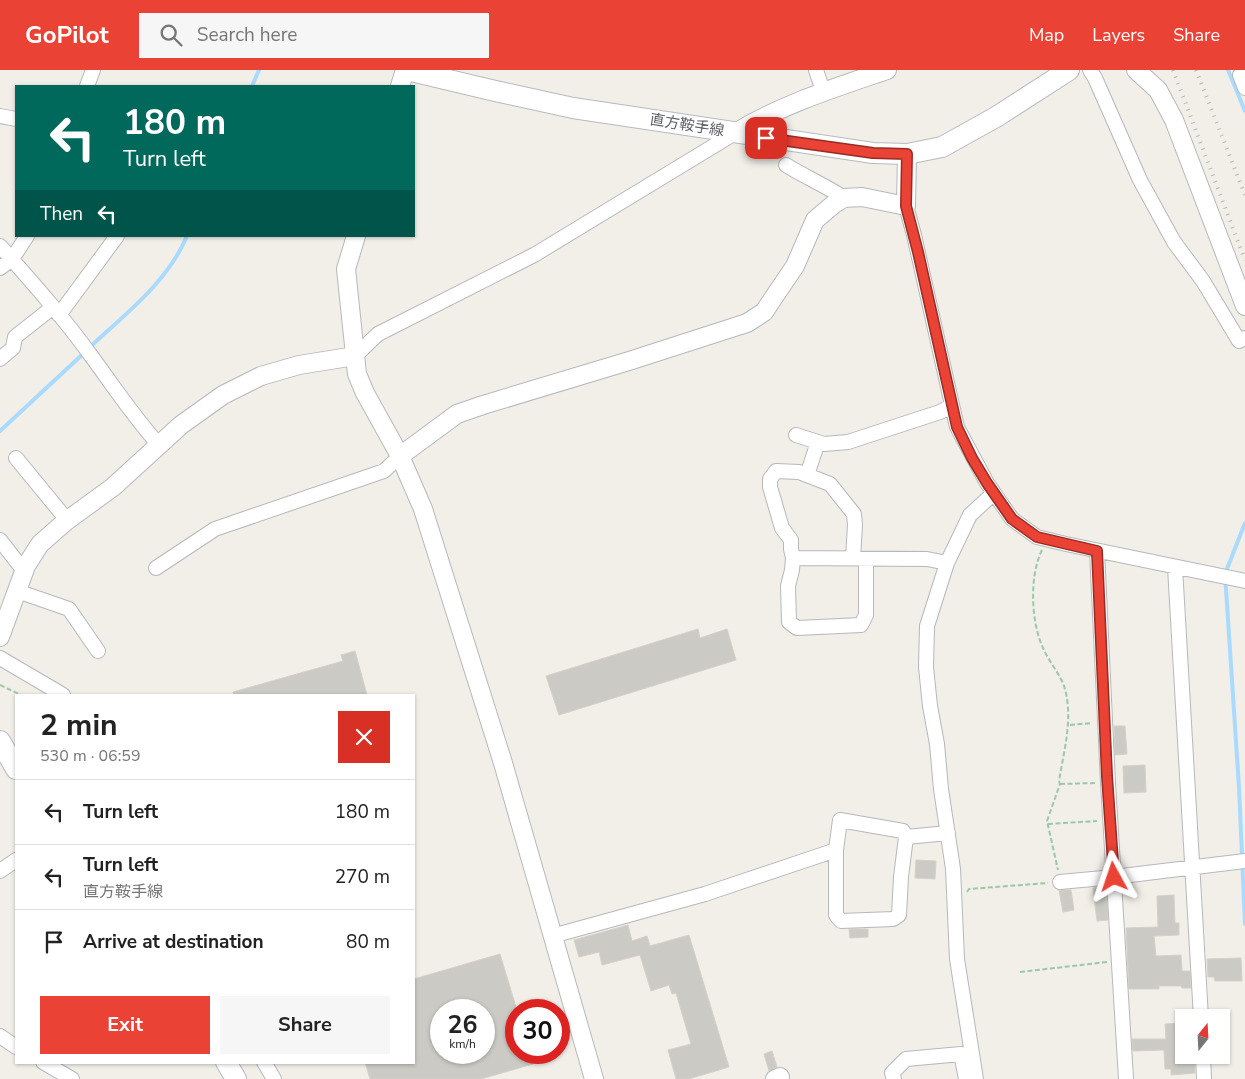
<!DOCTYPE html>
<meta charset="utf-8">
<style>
body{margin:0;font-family:"Nunito Sans","Noto Sans JP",sans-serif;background:#f6f6f6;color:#222;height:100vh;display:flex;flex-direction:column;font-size:19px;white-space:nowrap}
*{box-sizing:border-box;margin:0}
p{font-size:16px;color:#767676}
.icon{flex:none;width:28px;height:28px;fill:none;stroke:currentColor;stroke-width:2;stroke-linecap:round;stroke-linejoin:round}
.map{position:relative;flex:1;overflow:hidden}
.drawer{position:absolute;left:15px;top:624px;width:400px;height:370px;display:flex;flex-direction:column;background:#fff;border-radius:0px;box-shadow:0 1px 4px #0004}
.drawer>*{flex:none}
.guide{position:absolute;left:15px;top:15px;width:400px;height:152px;border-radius:0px;box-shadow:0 1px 4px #0004;background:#00695c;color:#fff;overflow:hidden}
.needle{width:32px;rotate:18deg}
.controls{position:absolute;left:1175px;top:939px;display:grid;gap:10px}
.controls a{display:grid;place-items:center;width:55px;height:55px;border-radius:0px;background:#fff;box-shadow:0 1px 4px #0004;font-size:25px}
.speed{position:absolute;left:430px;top:929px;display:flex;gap:10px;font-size:25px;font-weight:700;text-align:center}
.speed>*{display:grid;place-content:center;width:65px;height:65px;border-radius:50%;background:#fff;box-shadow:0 1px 4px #0004;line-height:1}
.speed small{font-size:12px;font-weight:400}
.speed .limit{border:8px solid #d22;background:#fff;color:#111}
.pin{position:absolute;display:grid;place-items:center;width:42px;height:42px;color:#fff;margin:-21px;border-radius:10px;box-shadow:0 2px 8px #0006}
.me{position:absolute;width:55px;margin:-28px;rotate:355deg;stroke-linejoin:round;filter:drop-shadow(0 0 4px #0008)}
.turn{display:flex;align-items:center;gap:18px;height:105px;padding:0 25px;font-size:22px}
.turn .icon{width:65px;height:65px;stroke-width:2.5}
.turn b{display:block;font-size:35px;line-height:42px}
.then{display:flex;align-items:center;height:48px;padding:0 25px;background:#0003;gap:10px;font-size:19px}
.round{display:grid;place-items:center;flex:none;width:52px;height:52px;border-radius:0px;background:#f6f6f6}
.head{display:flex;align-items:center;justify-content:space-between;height:85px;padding:0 25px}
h1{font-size:30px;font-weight:700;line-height:38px}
.primary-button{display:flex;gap:10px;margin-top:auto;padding:10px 25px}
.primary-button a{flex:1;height:58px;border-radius:0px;background:#ea4335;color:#fff;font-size:20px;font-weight:700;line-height:58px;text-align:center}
.primary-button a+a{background:#f6f6f6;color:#222}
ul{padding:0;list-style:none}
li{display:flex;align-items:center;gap:15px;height:65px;padding:0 25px;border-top:1px solid #e0e0e0}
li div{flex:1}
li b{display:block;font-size:19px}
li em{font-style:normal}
header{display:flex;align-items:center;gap:30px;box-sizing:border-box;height:70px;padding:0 25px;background:#ea4335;color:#fff}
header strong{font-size:24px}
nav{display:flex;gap:28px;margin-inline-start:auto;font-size:18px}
.search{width:350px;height:45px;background:#f6f6f6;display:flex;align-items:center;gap:12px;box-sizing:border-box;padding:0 18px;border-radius:0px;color:#767676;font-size:19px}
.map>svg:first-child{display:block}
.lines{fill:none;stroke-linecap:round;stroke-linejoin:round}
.stream{stroke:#aadaff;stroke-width:4}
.building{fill:#cccac5;stroke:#d6d1c6;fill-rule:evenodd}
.minor-casing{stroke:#b5b8bc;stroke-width:16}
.tertiary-casing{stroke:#b5b8bc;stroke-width:20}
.secondary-casing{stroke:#b6babf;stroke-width:22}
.path{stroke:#9cc7a9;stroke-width:2;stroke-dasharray:5 2.5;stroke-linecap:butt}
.minor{stroke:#fff;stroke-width:14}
.tertiary{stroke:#fff;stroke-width:18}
.secondary{stroke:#fff;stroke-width:20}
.rail{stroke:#b6b7b8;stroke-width:4;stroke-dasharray:1 6;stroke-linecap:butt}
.route-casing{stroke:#982c22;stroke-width:12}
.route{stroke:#ea4335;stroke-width:9}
.labels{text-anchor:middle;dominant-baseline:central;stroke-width:4;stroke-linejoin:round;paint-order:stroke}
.street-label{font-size:15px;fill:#5f6368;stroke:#fff}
</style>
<header>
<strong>GoPilot</strong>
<div class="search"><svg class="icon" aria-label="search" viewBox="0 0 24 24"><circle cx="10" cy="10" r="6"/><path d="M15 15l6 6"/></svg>Search here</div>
<nav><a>Map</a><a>Layers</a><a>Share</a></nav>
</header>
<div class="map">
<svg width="1245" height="1009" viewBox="0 0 1245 1009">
<rect width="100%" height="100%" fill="#f1efe8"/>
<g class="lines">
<path class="stream" d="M 1228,0 L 1245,41
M 252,16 L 259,0
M 89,278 C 125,244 167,213 187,166
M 0,361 L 84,283
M 1245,453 L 1225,504 L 1239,717 L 1245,854"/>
</g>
<path class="building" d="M 698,559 L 700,568 L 727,559 L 736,590 L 559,645 L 546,606 Z
M 355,581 L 367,625 L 234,625 L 233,622 L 343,591 L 341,585 Z
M 1114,656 L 1125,656 L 1127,684 L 1115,685 Z
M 1145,695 L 1146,722 L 1124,723 L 1123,696 Z
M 916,790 L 936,791 L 935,809 L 915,808 Z
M 1106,817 L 1108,850 L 1097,851 L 1093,818 Z
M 1059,820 L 1071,820 L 1074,840 L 1063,842 Z
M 1174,825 L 1175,853 L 1179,853 L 1179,865 L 1154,866 L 1156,886 L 1181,885 L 1182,901 L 1190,901 L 1191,918 L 1182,918 L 1181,916 L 1159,916 L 1159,919 L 1129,919 L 1126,858 L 1158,857 L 1157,826 Z
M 628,855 L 632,871 L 647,866 L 650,876 L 689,865 L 729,997 L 689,1009 L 676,1009 L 668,980 L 691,974 L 676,923 L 672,924 L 669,915 L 651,921 L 640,885 L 602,895 L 599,882 L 579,887 L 574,870 Z
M 849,859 L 868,859 L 868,867 L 850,868 Z
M 500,884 L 516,937 L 516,982 L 530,982 L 533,994 L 481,1009 L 370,1009 L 365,992 L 414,992 L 414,909 ZM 441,940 L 484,940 L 484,982 L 441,982 Z
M 1241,888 L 1242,911 L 1215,911 L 1214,907 L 1208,907 L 1207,889 Z
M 1184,953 L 1184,967 L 1178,967 L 1179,989 L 1194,988 L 1195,1003 L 1171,1005 L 1171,999 L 1165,999 L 1164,980 L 1133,981 L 1132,969 L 1166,969 L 1165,954 Z
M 772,981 L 777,997 L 769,1001 L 764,984 Z"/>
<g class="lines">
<defs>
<path id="minor" d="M 816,0 L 823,21
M 1090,0 L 1095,8 L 1140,110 L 1174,172 L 1203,211 L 1239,271 L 1245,268
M 1245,3 L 1240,5 L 1245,18
M 87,16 L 93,0
M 0,46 L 16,49
M 786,95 C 805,107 825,115 844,128
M 906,136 L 914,165 L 957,357 L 987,413 L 1012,449 L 1037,467 L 1066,474 L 1245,511
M 0,176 C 32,212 64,248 92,287 C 114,317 134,347 159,375
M 0,198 L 12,189 L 27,166
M 59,245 L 117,166
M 355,286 L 378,264 L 534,185 L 735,63
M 0,289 L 13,278 L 15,267 L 53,237
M 796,365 L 824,374 L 848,372 L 940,342 L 951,336
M 16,388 L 67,450
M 807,405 L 818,372
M 0,470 L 24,501
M 1097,481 L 1108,713 L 1126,1009
M 793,488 L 927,489 L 947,493
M 853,488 L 855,455 L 854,444 L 830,414 L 799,402 L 776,401 L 770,409 L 770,417 L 782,458 L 791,470 L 791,479 L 793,488 L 792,500 L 788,516 L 789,552 L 797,558 L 861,555 L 866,545 L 866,489
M 1175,497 L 1201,948
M 156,498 L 215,459 L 384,401 L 400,386
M 17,521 L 69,539 L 98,581
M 0,588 L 63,625
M 836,780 L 836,845 L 841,851 L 893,849 L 899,845 L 901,807 L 906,767
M 0,801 L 16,790
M 1060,812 L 1114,807 L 1245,791
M 552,866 L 705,824 L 836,780 L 840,750 L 903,761 L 906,767 L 948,763
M 0,966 L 16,977
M 1203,985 L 1204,1009
M 43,992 L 72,1009
M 264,992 L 274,1009
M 894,1009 L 892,1003 L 906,989 L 961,984 L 966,1009
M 976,1009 L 957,889 L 953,799 L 941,719 L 937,674 L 930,636 L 926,597 L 927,556 L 947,493 L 970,445 L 994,423"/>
<path id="tertiary" d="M 1136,0 L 1158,20 L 1174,50 L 1245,236
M 400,16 L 405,0
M 735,63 C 783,34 834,18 887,0
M 356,166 L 346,199 L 357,304 L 365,323 L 400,386 L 423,439 L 503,693 L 594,1009
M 400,386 L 457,344 L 483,335 L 629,291 L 747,253 L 764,242 L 776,224 L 795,196 L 815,150 L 834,134 L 844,128 L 862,127 L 906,136 L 907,84
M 0,567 L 26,496 L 40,474 L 65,452 L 113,417 L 181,355 L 223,325 L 261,306 L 299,295 L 355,286
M 775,1009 L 780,1007"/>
<path id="secondary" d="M 407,0 L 491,20 L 573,38 L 873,83 L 907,84 L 942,77 L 996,47 L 1069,0
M 0,671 L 16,699
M 226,992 L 236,1009"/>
</defs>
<use href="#minor" class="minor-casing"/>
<use href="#tertiary" class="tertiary-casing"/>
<use href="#secondary" class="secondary-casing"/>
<path class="path" d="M 1042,480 C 1029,506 1031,552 1043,578 C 1049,592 1061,605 1065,619 C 1073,650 1064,680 1059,711 L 1060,714 L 1047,751 L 1058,800
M 0,615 L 21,625
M 1070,655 L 1092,653
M 1060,714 L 1095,713
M 1048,754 L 1097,751
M 967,822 L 969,819 L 1048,813
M 1020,902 L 1107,892"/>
<use href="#minor" class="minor"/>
<use href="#tertiary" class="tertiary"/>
<use href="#secondary" class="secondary"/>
<path class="rail" d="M 1173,0 L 1245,190
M 1196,0 L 1245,125"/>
</g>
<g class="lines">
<defs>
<path id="route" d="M 766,68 L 873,83 L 907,84 L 906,136 L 918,182 L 957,357 L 972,388 L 987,413 L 1012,449 L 1037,467 L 1097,481 L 1107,706 L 1114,807"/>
</defs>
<use href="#route" class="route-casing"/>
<use href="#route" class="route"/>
</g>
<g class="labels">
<g class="street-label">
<text transform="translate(687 55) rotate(9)">直方鞍手線</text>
</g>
</g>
</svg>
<div class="controls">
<a><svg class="needle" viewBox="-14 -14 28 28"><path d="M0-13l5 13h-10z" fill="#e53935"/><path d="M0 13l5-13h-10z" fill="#767676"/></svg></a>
</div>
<div class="speed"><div>26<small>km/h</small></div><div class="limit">30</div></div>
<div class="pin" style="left:766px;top:68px;background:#d93025"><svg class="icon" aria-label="arrive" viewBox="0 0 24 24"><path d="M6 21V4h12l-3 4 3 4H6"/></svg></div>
<svg class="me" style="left:1114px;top:807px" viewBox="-20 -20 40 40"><path d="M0-17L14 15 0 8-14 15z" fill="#ea4335" stroke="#fff" stroke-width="4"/></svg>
<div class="guide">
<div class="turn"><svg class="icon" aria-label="left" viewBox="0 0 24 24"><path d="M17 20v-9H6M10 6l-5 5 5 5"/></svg><div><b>180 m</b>Turn left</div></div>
<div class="then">Then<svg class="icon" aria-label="left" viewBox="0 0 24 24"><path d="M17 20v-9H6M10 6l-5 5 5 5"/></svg></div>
</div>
<section class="drawer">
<div class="head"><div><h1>2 min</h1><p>530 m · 06:59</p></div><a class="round" style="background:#d93025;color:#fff"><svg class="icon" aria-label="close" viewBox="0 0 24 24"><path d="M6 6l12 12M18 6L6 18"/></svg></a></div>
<ul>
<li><svg class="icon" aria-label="left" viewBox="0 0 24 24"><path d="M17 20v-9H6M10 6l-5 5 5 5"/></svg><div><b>Turn left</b></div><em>180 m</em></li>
<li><svg class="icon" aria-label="left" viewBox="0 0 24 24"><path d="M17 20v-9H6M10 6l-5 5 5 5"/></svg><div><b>Turn left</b><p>直方鞍手線</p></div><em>270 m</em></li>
<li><svg class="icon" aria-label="arrive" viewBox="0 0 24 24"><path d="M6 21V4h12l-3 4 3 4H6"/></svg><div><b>Arrive at destination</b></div><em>80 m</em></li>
</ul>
<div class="primary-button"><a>Exit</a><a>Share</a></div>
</section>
</div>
